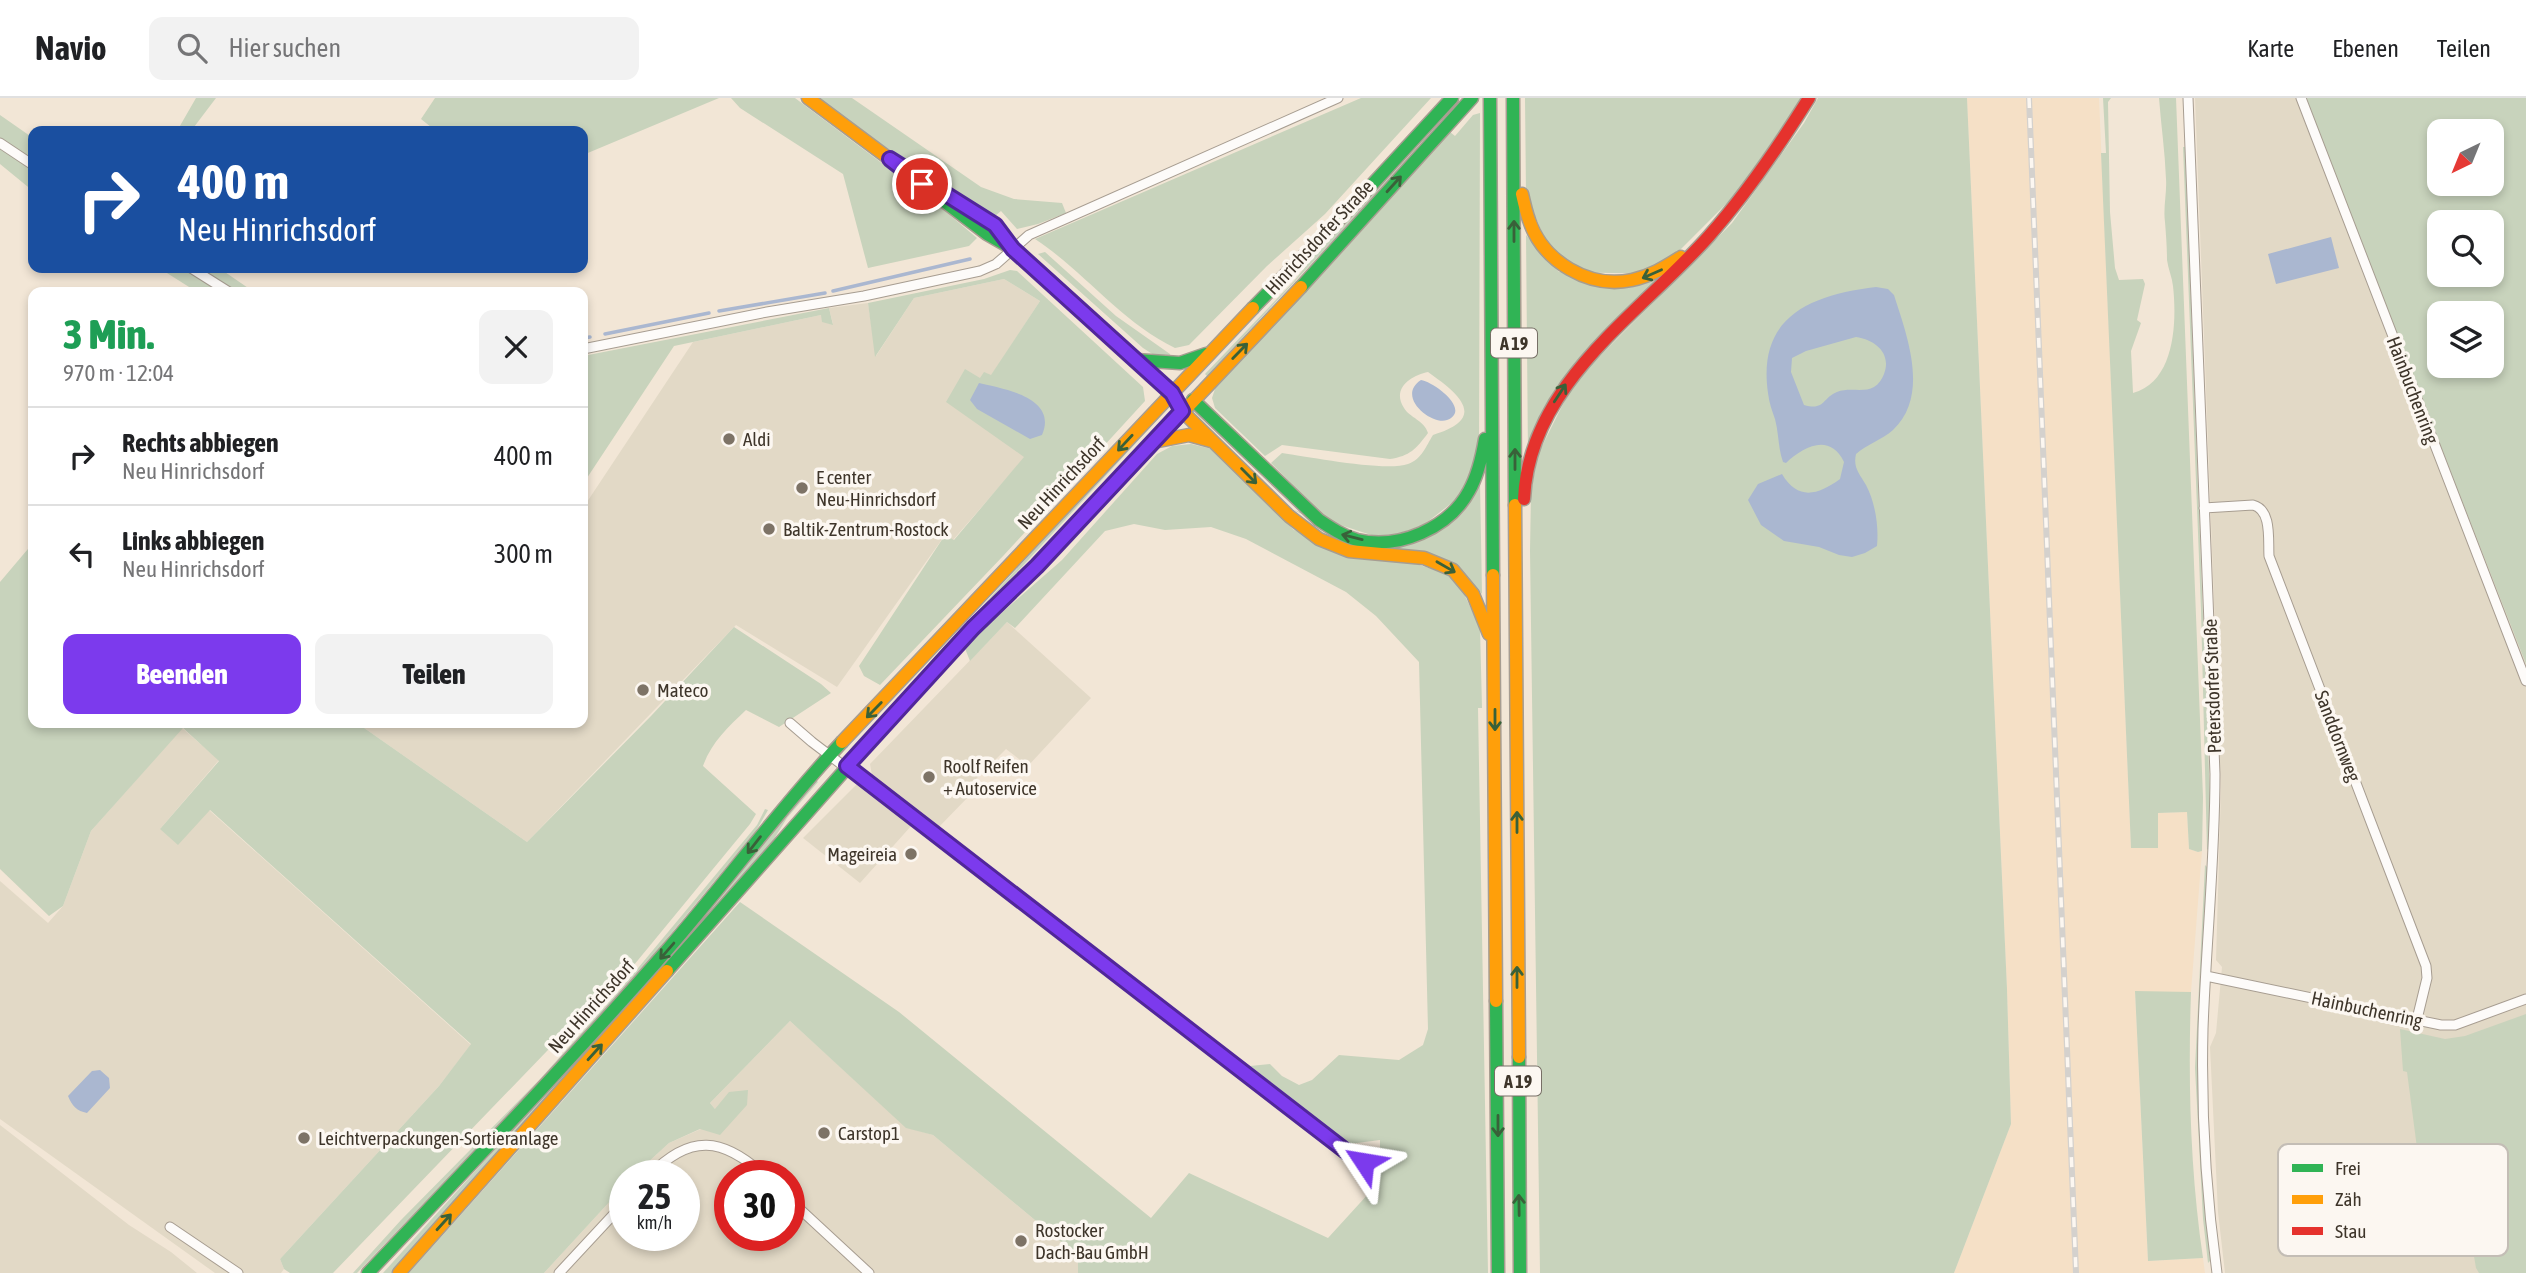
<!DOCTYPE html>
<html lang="de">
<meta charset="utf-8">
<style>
body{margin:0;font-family:"Asap Condensed",sans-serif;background:#f2f2f2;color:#202124;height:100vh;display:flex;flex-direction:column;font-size:26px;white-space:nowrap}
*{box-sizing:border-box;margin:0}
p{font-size:23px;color:#757577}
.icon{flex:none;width:38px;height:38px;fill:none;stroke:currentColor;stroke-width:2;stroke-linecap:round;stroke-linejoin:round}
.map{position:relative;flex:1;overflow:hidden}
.side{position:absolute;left:28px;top:189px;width:560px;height:441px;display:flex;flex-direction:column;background:#fff;border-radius:14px;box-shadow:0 4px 10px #0003}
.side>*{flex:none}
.guide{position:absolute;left:28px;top:28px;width:560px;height:147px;border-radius:14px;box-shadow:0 4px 10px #0003;background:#1a4fa0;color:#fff;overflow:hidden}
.needle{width:46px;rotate:223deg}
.fabs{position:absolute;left:2427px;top:21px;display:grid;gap:14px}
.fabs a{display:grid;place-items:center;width:77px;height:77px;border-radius:14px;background:#fff;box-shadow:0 4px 10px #0003;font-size:35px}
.speed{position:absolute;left:609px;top:1062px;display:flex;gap:14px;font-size:35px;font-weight:700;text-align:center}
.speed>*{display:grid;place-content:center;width:91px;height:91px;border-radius:50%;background:#fff;box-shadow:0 4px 10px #0003;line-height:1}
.speed small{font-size:18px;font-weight:400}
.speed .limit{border:10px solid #d22;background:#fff;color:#111}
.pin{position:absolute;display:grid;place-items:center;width:60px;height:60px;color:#fff;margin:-30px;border:4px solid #fff;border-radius:50%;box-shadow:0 2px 7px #0007}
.me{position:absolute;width:77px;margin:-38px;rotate:303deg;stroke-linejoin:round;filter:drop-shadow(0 0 5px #0008)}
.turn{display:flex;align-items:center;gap:24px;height:147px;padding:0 35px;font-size:32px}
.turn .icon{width:91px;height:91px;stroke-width:2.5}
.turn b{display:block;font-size:49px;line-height:60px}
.round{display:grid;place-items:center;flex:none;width:74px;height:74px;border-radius:14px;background:#f2f2f2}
.overview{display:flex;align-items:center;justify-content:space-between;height:119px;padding:0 35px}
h1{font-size:42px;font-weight:800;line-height:52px;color:#1e9e55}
.primary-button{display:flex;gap:14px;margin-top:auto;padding:14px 35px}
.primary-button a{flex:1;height:80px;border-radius:14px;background:#7c3aed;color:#fff;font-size:28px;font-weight:800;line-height:80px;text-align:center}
.primary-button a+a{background:#f2f2f2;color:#202124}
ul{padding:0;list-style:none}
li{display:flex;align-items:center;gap:21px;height:98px;padding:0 35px;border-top:2px solid #e0e0e0}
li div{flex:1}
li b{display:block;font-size:26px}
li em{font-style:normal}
header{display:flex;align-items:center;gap:42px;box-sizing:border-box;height:98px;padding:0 35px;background:#fff;border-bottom:2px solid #e0e0e0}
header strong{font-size:33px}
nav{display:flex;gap:38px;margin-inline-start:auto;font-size:24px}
.search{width:490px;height:63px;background:#f2f2f2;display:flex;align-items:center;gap:18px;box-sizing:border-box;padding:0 24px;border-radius:14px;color:#757577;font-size:26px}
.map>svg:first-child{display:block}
.commercial{fill:#e2d9c6;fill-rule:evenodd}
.built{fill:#f5e0c6}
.green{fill:#c8d3bc;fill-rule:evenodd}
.water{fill:#aab7d0;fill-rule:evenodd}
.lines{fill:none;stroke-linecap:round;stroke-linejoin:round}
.stream{stroke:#aab7d0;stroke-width:3.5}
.street-casing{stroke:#a79d91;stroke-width:11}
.fast-casing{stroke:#a79d91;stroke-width:15}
.slow-casing{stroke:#a79d91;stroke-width:15}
.jam-casing{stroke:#a79d91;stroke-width:15}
.street{stroke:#fdfbf9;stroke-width:9}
.fast{stroke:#30b455;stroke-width:12}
.slow{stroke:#ff9f0a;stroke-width:12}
.jam{stroke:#e5322d;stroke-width:12}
.rail-casing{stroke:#d4d1cd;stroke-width:6}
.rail{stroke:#fcf7f1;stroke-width:3.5;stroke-dasharray:10;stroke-linecap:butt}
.oneway{stroke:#396139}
.route-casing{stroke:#51269a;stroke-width:18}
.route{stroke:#7c3aed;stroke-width:12}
.poi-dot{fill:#7d7366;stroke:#fcf7f1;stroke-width:2.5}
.labels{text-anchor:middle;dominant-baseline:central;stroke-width:7;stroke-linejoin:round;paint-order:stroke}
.shield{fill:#fcf7f1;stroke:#776f66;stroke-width:2}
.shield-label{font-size:18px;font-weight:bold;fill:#3e352a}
.street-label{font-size:19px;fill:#3e352a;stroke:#fcf7f1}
.poi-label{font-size:19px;fill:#3e352a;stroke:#fcf7f1;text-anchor:start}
.key{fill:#fcf7f1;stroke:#c3bdb5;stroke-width:2}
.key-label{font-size:19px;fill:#3e352a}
</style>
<header>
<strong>Navio</strong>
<div class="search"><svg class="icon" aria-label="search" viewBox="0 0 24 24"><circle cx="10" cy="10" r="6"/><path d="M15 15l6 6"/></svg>Hier suchen</div>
<nav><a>Karte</a><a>Ebenen</a><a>Teilen</a></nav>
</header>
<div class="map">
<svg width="2526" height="1175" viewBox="0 0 2526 1175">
<rect width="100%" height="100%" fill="#f2e6d6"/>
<path class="commercial" d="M 2195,0 L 2307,0 L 2526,566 L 2526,1175 L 2225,1175 L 2218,1114 L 2210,949 L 2216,935 L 2222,869 L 2216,862 L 2221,690 Z
M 1004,181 L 1040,203 L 991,278 L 1025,359 L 953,442 L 945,437 L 837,589 L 736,527 L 527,744 L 357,625 L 583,625 L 583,410 L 693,244 L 821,217 L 833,226 L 829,210 L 868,205 L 876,258 L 914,200 Z
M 1007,524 L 1091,600 L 1028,668 L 1006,651 L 976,681 L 971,696 L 936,732 L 872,677 L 870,666 Z
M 182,630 L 219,662 L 160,731 L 209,712 L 471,947 L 439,988 L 280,1161 L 284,1171 L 281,1175 L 215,1175 L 0,1021 L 0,783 L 48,825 L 63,808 L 91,733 Z
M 859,684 L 912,727 L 860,785 L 803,740 Z
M 790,923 L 906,1029 L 933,1037 L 1078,1158 L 1078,1175 L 544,1175 L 625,1087 L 625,1138 L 684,1138 L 684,1078 L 633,1078 L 669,1045 L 701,1031 L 715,1011 L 710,1005 ZM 730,1078 L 789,1078 L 789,1138 L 730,1138 Z
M 0,1027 L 129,1127 L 171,1154 L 197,1175 L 0,1175 Z"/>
<path class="built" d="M 1967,0 L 2099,0 L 2131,749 L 2158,750 L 2158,715 L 2187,714 L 2189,751 L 2198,754 L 2202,753 L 2191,894 L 2135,894 L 2148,1163 L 2203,1160 L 2205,1175 L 1954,1175 L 2011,1026 L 2007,891 Z"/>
<path class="green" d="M 196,0 L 216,0 L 191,33 L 177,33 Z
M 435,0 L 719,0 L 583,57 L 583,33 L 436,33 L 421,21 Z
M 731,0 L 795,0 L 939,108 L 977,140 L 969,148 L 868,170 L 843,76 L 740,10 Z
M 819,0 L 852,0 L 981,89 L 1014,101 L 1062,105 L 1066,115 L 1038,126 L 1017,131 L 1001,113 L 995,118 L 895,56 Z
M 1361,0 L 1431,0 L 1325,116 L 1267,168 L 1189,247 L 1175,250 C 1121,224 1085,174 1035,141 Z
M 1525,0 L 1802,0 L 1736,96 L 1674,158 L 1636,178 L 1589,176 L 1548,149 L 1526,96 Z
M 1818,0 L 1967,0 L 2007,891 L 2011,1026 L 1954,1175 L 1540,1175 L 1530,453 L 1531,394 L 1538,356 L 1574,284 L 1732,125 L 1804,25 Z
M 2103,0 L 2121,0 L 2111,0 L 2108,4 L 2110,114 L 2115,170 L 2119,182 L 2143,181 L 2145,186 L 2137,222 L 2141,225 L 2131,253 L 2133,295 C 2175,284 2177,224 2173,188 C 2172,179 2168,170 2167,162 C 2167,149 2166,137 2165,124 C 2163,110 2167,95 2166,81 C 2165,54 2161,27 2159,0 L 2176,0 L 2203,699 L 2202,753 L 2198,754 L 2189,751 L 2187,714 L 2158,715 L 2158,750 L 2131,750 L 2101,55 L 2106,55 Z
M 2307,0 L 2526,0 L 2526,566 L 2309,12 ZM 2440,33 L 2492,33 L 2492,86 L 2440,86 ZM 2440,124 L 2492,124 L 2492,177 L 2440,177 ZM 2440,215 L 2492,215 L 2492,268 L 2440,268 Z
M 1480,15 L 1479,357 C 1474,368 1470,381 1464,392 C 1444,425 1389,447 1351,435 C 1326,426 1291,384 1271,365 L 1282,355 C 1310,359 1386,374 1408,366 C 1422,361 1426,348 1433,337 C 1489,320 1459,296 1428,274 C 1412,277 1391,290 1404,310 C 1410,320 1424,322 1428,335 C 1416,351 1410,358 1390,361 L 1282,347 L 1265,358 L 1215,310 L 1212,300 L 1216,288 L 1450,34 L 1455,38 L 1473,17 Z
M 0,17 L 33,40 L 33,93 L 0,66 Z
M 1432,33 L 1433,35 L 1207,278 L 1205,276 L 1294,183 L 1329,139 L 1364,106 Z
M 2183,49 L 2185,49 L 2210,700 L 2210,748 L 2207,752 L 2201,512 Z
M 1526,137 L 1559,174 L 1666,176 L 1612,228 L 1528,358 Z
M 1045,154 L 1116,218 L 1170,256 L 1171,260 L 1154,257 L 1143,250 L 1038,156 Z
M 159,170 L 219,170 L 254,194 L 238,194 L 228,188 L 223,194 L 197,194 Z
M 1010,172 L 1017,173 L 1143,289 L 1145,303 L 1004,457 L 880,587 L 864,578 L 859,568 L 945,437 L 954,442 L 1024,359 L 946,304 L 965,271 L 980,280 L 984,274 L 991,277 L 1040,203 L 1004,181 L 914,200 L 875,259 L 868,205 L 984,181 Z
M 829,210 L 833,227 L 822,224 L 821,217 L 674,248 L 583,386 L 583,258 Z
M 1158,318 L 1159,320 L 854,651 L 852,649 Z
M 1191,346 L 1212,351 L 1294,432 L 1434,468 L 1459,485 L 1480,530 L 1482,610 L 1478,610 L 1488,1175 L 1078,1175 L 1078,1158 L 933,1037 L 906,1030 L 790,923 L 710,1005 L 715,1011 L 729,994 L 748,992 L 747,1007 L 720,1037 L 700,1031 L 669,1045 L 633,1078 L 625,1078 L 625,1087 L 544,1175 L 409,1175 L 740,804 L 899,914 L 1151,1120 L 1189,1075 L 1328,1140 L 1380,1083 L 1380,1042 L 1349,1046 L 1250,968 L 1270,966 L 1282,978 L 1299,987 L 1312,982 L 1339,957 L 1399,962 L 1423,947 L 1428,931 L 1419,564 L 1376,518 L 1346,494 L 1246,441 L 1211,429 L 1165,432 L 1134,426 L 1105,433 L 1015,530 L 1007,524 L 970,563 L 964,548 L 1062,462 L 1157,356 L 1172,348 Z
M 1480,383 L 1482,496 L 1471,483 L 1371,452 L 1294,412 L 1399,446 Z
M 33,445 L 33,625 L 357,625 L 527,744 L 651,618 L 734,529 L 821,586 L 831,595 L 779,629 L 746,612 C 728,629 711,645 703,668 L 756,716 L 750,726 L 615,890 L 610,886 L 599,899 L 333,1175 L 290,1175 L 284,1171 L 280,1161 L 439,988 L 471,946 L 210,712 L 178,747 L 160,731 L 219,663 L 183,630 L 91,733 L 63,808 L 49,818 L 0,771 L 0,484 Z
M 816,682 L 818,684 L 787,720 L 774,741 L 678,856 L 393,1175 L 383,1175 L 675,852 Z
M 765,711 L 768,712 L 756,733 L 613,906 L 542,982 L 357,1175 L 353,1175 L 401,1122 L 540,981 L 619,893 L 757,727 Z
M 2205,767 L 2208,770 L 2199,915 L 2199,966 L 2210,1163 L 2208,1165 L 2203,1121 L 2195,970 Z
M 2135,893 L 2191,894 C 2188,983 2190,1071 2203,1160 L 2148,1163 Z
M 2526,916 L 2526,1175 L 2479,1175 L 2476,1170 L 2470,1135 L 2466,1132 L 2454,1049 L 2417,1050 L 2407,974 L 2403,973 L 2400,931 L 2445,941 L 2465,938 Z"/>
<path class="water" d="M 2331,139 L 2339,170 L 2276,186 L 2268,156 Z
M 1876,189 L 1888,191 L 1894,197 C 1907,238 1930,297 1893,332 C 1882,342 1867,346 1856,356 C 1853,370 1859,375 1866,387 C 1875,404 1879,428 1877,448 L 1865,455 L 1852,459 L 1839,457 L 1819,449 L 1784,443 L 1761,427 L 1748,402 L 1758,386 L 1782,376 C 1798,403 1818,397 1840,381 L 1844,364 C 1830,335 1804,348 1786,365 L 1783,364 C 1778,350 1779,336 1775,321 C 1772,313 1769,304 1768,295 C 1757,218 1811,197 1876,189 ZM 1856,239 C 1875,242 1892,255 1884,276 C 1882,281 1879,286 1874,289 C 1864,295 1849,289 1837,294 C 1822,300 1825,313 1804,307 L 1791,274 L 1792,260 L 1806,253 Z
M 1421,282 C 1434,284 1472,312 1447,322 C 1433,328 1395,299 1421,282 Z
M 979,285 C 1005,291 1058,300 1042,337 L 1030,341 L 977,311 L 970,302 Z
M 100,972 L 109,980 L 110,990 L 87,1015 C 77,1013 72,1008 68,998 L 92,973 Z"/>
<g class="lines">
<path class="stream" d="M 833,193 L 970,161
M 719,213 L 825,195
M 605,236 L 709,215
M 583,240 L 590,239"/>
<defs>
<path id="street" d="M 2188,0 L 2215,676 C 2215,762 2206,846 2203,931 C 2201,1011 2206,1095 2217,1175
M 2301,0 L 2526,583
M 0,45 L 33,67
M 191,170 L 229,194
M 583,251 L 767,214 L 864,198 L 980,173 L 996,166 L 1029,137 L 1338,0
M 2204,410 L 2253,407 C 2272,412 2268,441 2269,458 L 2426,868 L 2427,880 L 2417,921
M 790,625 L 812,644 L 1086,852 L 1347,1054 L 1364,1064
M 2206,878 L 2441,927 L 2455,927 L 2526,901
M 649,1078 C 690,1035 723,1039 765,1078
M 789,1101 L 869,1175
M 170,1129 L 238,1175
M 559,1175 L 625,1104"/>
<path id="fast" d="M 1490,0 L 1493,477
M 1513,0 L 1515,407
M 945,104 L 987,136 L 1008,148
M 1301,189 L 1472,0
M 1253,210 L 1357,103 L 1452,0
M 1136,262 L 1180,265 L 1206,256
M 1193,302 L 1319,422 C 1331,430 1343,438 1357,442 C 1399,452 1449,430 1469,393 C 1478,377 1482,359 1485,341
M 667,873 L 951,552 L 1037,468 L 1097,405
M 1496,903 L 1498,1175
M 1519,959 L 1520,1175
M 368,1175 C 469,1068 571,962 668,851 C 727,783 780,710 842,644"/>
<path id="slow" d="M 808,0 L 895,65
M 1522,96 C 1524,105 1526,114 1529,122 C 1543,164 1589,191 1632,182 C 1651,178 1665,169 1681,159
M 1182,313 L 1289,418 L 1319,441 L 1349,453 L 1424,460 L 1453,472 L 1473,496 L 1489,536
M 1153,344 L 1189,337 L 1211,343
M 1097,405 L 1301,189
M 1515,407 L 1519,959
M 1493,477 L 1496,903
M 842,644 L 1253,210
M 399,1175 L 667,873"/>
<path id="jam" d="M 890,61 L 995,127 L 1013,151 L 1172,295 L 1182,313
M 1524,401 C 1529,285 1640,216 1709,138 C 1747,95 1779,48 1809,0"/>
</defs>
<use href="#street" class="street-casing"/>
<use href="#fast" class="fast-casing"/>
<use href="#slow" class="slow-casing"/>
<use href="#jam" class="jam-casing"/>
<use href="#street" class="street"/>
<use href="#fast" class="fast"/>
<use href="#slow" class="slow"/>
<use href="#jam" class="jam"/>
<defs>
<path id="rail" d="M 2029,0 L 2076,1175"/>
</defs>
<use href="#rail" class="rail-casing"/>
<use href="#rail" class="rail"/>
</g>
<defs><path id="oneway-shaft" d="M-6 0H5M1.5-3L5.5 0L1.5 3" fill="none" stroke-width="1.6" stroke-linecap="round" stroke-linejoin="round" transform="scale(1.75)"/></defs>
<g class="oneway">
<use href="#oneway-shaft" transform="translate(1394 86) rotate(-48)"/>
<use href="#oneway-shaft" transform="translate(1514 133) rotate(-90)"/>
<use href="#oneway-shaft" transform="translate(1652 176) rotate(156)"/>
<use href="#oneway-shaft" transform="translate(1240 253) rotate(-46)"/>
<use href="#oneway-shaft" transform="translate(1560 295) rotate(-57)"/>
<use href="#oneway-shaft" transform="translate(1125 345) rotate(133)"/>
<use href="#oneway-shaft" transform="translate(1515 361) rotate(-90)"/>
<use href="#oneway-shaft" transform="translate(1249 378) rotate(45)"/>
<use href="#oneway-shaft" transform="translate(1352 439) rotate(-166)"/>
<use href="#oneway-shaft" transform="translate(1446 469) rotate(30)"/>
<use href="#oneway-shaft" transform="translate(874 612) rotate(134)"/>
<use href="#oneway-shaft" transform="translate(1495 622) rotate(90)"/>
<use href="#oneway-shaft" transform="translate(1517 724) rotate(-90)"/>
<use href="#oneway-shaft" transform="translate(754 747) rotate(128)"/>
<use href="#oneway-shaft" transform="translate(667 853) rotate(131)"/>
<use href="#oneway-shaft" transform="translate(1517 879) rotate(-90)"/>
<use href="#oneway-shaft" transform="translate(595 954) rotate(-48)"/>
<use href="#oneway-shaft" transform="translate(1498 1028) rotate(90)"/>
<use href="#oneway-shaft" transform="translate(1519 1107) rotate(-91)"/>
<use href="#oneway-shaft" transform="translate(444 1124) rotate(-48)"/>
</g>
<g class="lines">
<defs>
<path id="route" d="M 922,86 L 890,61 L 995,127 L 1013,151 L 1172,295 L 1182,313 L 1037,468 L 973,530 L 847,668 L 1347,1054 L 1364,1064"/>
</defs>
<use href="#route" class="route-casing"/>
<use href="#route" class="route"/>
</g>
<g class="poi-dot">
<circle cx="729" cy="341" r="7"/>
<circle cx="802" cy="390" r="7"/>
<circle cx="769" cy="431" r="7"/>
<circle cx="643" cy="592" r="7"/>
<circle cx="929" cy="679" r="7"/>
<circle cx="911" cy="756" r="7"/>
<circle cx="824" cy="1035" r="7"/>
<circle cx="304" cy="1040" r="7"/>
<circle cx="1021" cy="1143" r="7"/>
</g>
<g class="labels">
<g class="shield">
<rect x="1491" y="230.5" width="46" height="29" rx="5"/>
<rect x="1495" y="968.5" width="46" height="29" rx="5"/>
</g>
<g class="shield-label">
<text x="1514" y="245">A 19</text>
<text x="1518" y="983">A 19</text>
</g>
<g class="street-label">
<text transform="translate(1319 139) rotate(-47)">Hinrichsdorfer Straße</text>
<text transform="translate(2413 292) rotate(69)">Hainbuchenring</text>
<text transform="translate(1061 385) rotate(-47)">Neu Hinrichsdorf</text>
<text transform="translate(2212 588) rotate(-92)">Petersdorfer Straße</text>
<text transform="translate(2338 638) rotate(69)">Sanddornweg</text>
<text transform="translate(591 908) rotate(-48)">Neu Hinrichsdorf</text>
<text transform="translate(2367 911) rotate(12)">Hainbuchenring</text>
</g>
<g class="poi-label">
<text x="743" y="341">Aldi</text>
<text x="816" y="379">E center<tspan x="816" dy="22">Neu-Hinrichsdorf</tspan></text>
<text x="783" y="431">Baltik-Zentrum-Rostock</text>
<text x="657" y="592">Mateco</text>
<text x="943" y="668">Roolf Reifen<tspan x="943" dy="22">+ Autoservice</tspan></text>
<text x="897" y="756" text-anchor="end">Mageireia</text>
<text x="838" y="1035">Carstop1</text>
<text x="318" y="1040">Leichtverpackungen-Sortieranlage</text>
<text x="1035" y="1132">Rostocker<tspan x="1035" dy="22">Dach-Bau GmbH</tspan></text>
</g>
</g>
<rect x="2278" y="1046" width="230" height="112" rx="10" class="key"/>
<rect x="2292" y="1066" width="31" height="8" fill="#30b455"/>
<rect x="2292" y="1097" width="31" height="9" fill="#ff9f0a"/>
<rect x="2292" y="1129" width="31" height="8" fill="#e5322d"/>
<g class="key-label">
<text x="2335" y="1077">Frei</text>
<text x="2335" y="1108">Zäh</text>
<text x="2335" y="1140">Stau</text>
</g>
</svg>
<div class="fabs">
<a><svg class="needle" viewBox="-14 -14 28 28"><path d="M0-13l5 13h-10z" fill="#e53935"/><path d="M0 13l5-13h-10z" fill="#757577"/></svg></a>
<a><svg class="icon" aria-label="search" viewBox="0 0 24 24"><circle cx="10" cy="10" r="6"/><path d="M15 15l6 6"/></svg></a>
<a><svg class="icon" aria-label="layers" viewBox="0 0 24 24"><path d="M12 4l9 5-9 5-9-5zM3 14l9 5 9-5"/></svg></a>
</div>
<div class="speed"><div>25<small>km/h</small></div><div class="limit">30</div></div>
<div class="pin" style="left:922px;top:86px;background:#d93025"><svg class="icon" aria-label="arrive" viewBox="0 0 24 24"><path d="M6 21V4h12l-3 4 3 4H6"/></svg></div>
<svg class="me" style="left:1364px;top:1064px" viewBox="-20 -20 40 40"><path d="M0-17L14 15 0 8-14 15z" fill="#7c3aed" stroke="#fff" stroke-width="4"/></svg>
<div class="guide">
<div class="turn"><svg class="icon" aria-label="right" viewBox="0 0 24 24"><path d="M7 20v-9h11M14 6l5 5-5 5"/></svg><div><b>400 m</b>Neu Hinrichsdorf</div></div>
</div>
<section class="side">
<div class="overview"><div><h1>3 Min.</h1><p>970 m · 12:04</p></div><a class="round"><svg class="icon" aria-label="close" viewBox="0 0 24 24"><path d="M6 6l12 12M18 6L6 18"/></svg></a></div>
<ul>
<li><svg class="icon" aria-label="right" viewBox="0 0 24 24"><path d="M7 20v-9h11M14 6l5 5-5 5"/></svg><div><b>Rechts abbiegen</b><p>Neu Hinrichsdorf</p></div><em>400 m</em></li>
<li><svg class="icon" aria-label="left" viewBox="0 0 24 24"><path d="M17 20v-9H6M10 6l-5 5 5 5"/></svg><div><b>Links abbiegen</b><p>Neu Hinrichsdorf</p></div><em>300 m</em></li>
</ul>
<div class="primary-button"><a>Beenden</a><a>Teilen</a></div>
</section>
</div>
